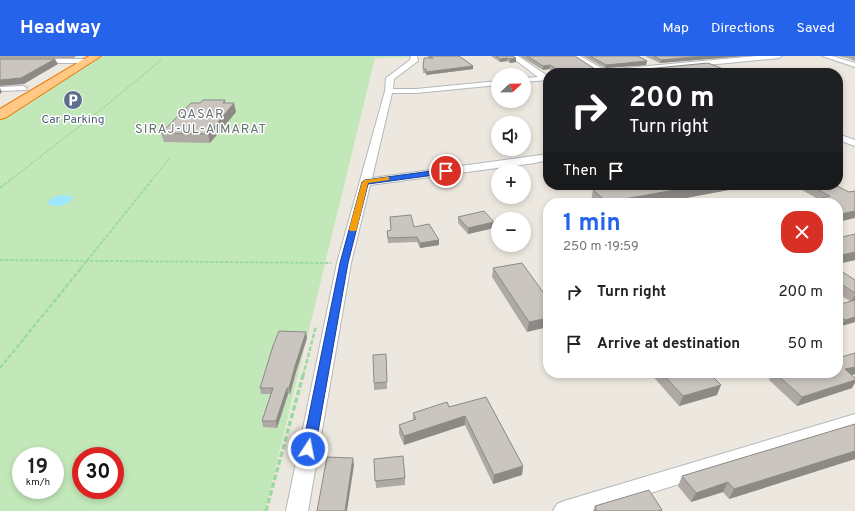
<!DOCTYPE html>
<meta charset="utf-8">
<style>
body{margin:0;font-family:Overpass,sans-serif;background:#f6f6f6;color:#222;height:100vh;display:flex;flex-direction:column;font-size:15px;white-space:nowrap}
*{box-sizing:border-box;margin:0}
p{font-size:13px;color:#767676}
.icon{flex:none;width:22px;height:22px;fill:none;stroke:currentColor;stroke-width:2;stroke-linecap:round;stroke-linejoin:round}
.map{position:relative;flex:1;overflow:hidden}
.side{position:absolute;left:543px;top:142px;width:300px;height:180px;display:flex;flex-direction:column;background:#fff;border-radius:16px;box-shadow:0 2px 6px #0003}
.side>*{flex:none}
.guide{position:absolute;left:543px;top:12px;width:300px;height:122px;border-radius:16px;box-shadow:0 2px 6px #0003;background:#202124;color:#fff;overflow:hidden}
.needle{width:26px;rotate:68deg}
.buttons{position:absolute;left:491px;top:12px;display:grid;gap:8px}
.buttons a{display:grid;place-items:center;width:40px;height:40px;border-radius:50%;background:#fff;box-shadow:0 2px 6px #0003;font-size:20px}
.speed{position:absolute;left:12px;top:391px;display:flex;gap:8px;font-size:20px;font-weight:700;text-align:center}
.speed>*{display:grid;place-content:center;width:52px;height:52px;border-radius:50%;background:#fff;box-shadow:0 2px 6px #0003;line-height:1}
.speed small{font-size:10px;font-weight:400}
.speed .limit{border:6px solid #d22;background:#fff;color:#111}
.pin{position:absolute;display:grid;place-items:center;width:34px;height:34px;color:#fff;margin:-17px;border:2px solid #fff;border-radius:50%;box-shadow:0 1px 4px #0007}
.me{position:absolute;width:44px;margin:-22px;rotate:11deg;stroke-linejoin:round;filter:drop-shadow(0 0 3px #0008)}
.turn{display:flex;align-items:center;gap:14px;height:84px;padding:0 20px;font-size:18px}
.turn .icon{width:52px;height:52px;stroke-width:2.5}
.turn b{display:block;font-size:28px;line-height:34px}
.then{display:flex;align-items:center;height:38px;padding:0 20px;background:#0003;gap:8px;font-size:15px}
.round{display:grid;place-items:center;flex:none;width:42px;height:42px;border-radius:16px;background:#f6f6f6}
.headline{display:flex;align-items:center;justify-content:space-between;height:68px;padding:0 20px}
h1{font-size:24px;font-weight:700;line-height:30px;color:#2563eb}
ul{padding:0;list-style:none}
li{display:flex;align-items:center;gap:12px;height:52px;padding:0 20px}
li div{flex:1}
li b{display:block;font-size:15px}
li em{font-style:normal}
header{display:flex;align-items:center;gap:24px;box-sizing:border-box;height:56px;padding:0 20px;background:#2563eb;color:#fff}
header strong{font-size:19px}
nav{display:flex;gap:22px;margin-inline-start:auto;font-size:14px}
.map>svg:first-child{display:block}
.green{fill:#c2e8b9;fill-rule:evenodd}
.water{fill:#9ee7ff}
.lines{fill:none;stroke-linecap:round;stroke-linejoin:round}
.minor-casing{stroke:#b3b8bc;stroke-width:2}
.highway-casing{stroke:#ed7600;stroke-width:2}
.path-far3{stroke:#9bdb9f;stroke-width:1.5;stroke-dasharray:2 1;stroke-linecap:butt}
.path-far2{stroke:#9bdb9f;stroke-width:2;stroke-dasharray:3.5 1.5;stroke-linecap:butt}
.path-far1{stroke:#9bdb9f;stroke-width:2.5;stroke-dasharray:4.5 2;stroke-linecap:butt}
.path{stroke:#9bdb9f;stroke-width:3.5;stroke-dasharray:5.5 2.5;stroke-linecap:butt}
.minor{fill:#fff;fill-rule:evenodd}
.highway{fill:#ffc985;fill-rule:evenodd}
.wall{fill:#aea9a4}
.shaded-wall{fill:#8d8a86}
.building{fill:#cac5bf;stroke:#8d8a86}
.route{fill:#2563eb;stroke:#184099}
.slow{fill:#f59e0b}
.labels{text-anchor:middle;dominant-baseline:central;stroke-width:3;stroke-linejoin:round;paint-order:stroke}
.far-service-label{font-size:12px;fill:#4e5e75;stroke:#fff}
.far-quarter-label{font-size:13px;letter-spacing:1px;fill:#697175;stroke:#fff}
</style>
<header>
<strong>Headway</strong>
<nav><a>Map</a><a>Directions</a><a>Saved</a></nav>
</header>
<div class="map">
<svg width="855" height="455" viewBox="0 0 855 455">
<rect width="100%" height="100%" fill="#ede8df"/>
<path class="green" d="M 103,0 L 412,0 L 412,1 L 375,2 L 265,455 L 0,455 L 0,63 ZM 21,400 L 55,400 L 55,434 L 21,434 ZM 81,400 L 115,400 L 115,434 L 81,434 Z"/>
<path class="water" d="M 60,139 L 71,140 L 73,142 C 67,150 56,152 48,148 L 50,143 Z"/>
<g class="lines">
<defs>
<path id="minor" d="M 411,0 L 417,0 L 418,5 L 394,23 L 393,33 L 416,33 L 498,25 L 498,29 L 416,37 L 392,37 L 372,122 L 548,98 L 548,104 L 535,107 L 370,129 L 351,207 L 308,455 L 286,455 L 337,207 L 385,35 L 386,22 L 410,4 Z
M 510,0 L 518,0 L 548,20 L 548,24 L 524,26 L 524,22 L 538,21 Z
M 572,0 L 580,0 L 605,14 L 757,0 L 782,0 L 779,2 L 624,17 L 597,17 Z
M 822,0 L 832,0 L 855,7 L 855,11 Z
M 0,3 L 88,3 L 92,5 L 88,7 L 0,7 Z
M 23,30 L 27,32 L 26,34 L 0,35 L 0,31 Z
M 838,78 L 855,84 L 855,90 L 838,84 Z
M 855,358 L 855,372 L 594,455 L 553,455 L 557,448 L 564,445 Z"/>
<path id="highway" d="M 89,0 L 101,0 L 5,62 L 0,63 L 0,53 Z"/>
</defs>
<use href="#minor" class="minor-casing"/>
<use href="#highway" class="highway-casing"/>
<path class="path-far3" d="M 9,125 L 108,48 L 161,4
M 151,125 L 169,103"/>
<path class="path-far2" d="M 0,132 L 10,124
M 0,204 L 331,207
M 81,212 L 152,124"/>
<path class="path-far1" d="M 0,312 L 82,211
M 303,320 L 316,270"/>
<path class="path" d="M 266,455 L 303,319"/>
<use href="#minor" class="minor"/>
<use href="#highway" class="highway"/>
</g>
<path class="wall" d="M 0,0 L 76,0 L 74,2 L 0,2 Z
M 427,0 L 459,0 L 473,10 L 473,13 L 426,19 L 426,17 L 423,17 L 424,2 L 429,2 Z
M 491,0 L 513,0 L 516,6 L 510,7 L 507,5 L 500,6 Z
M 520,0 L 575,0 L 598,15 L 726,14 L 725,17 L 556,17 L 549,13 L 543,14 Z
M 583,0 L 638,0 L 647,5 L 646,9 L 605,12 Z
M 645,0 L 744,0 L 660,7 Z
M 838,0 L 855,0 L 855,5 L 847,2 Z
M 225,44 L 226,47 L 236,56 L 210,87 L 164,86 L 161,77 L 200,47 Z
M 608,129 L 740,129 L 739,132 L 659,147 L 593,147 L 591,145 L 593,134 L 601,133 L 602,130 Z
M 795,129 L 835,129 L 849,136 L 855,135 L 855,163 L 854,162 L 838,166 L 838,147 L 813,147 L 815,144 L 818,143 L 795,130 Z
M 390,161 L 414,171 L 439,184 L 439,189 L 420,192 L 417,186 L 388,187 L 387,175 L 391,174 Z
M 458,161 L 494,166 L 494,172 L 468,178 L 458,167 Z
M 838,182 L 855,204 L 841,207 L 843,209 L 840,215 L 855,224 L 855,266 L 841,270 L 838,268 L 838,249 L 850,245 L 838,238 Z
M 493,212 L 548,243 L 527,276 L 492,221 Z
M 307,282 L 296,316 L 290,338 L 288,338 L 277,372 L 263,371 L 262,365 L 271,338 L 261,338 L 260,332 Z
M 855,297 L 855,318 L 852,319 L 852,332 L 797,350 L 769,324 L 772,317 L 838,317 Z
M 386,298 L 387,333 L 374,334 L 374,327 Z
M 650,317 L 709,317 L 717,339 L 679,350 Z
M 486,341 L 523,410 L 522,419 L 493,428 L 465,369 L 404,389 L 399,378 L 399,369 L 413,364 L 413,357 L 449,351 Z
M 855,368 L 855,403 L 729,443 L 723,436 L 691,446 L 678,430 L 682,420 Z
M 374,403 L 405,422 L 405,429 L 376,432 Z
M 595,450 L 662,454 L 662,455 L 593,455 Z"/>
<path class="shaded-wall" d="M 704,0 L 744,0 L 660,7 L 661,4 Z
M 507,2 L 507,5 L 500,6 L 500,3 Z
M 516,2 L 516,6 L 510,7 L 510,3 Z
M 55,3 L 58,8 L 24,28 L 0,30 L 0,24 Z
M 647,5 L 646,9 L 605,12 L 606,9 Z
M 550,9 L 549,13 L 543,14 L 543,10 Z
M 473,10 L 473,13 L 426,19 L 426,16 Z
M 726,14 L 725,17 L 708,17 Z
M 0,32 L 2,36 L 0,38 Z
M 234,47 L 236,56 L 210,87 L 208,78 Z
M 703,129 L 740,129 L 739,132 L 659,147 L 607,147 L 607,146 Z
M 855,155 L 855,160 L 854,162 L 838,166 L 838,163 L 841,158 Z
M 494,166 L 494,172 L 468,178 L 468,172 Z
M 439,184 L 439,189 L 420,192 L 420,187 Z
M 855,196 L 855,204 L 838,208 L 838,200 Z
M 843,209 L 838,217 L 838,210 Z
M 855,239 L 855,245 L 851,246 Z
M 855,261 L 855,266 L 841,270 L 845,264 Z
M 548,262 L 548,271 L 527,276 L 529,266 Z
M 306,276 L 307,282 L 296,316 L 290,338 L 289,332 L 295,310 Z
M 855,311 L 855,318 L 839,322 L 845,313 Z
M 855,324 L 855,327 L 852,332 L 797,350 L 802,341 Z
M 721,329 L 717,339 L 679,350 L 683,340 Z
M 287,332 L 288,338 L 277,372 L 276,365 Z
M 465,360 L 465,369 L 404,389 L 404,380 Z
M 855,395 L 855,403 L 729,443 L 734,433 Z
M 353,402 L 354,409 L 347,455 L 345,455 Z
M 523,410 L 522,419 L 493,428 L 494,419 Z
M 728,426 L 723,436 L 691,446 L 696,437 Z"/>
<path class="building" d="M 430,0 L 459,0 L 473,10 L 426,16 L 426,13 L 423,13 L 424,2 L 433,2 Z
M 496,0 L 513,0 L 516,2 L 510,3 L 507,2 L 500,3 Z
M 527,0 L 575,0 L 598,15 L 625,15 L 708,7 L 726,14 L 708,17 L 709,17 L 576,17 L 573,15 L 558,14 L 550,9 L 543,10 Z
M 590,0 L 638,0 L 647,5 L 606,9 Z
M 654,0 L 704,0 L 661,4 Z
M 0,3 L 55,3 L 21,22 L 0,24 Z
M 203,44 L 225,44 L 223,47 L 234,47 L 208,78 L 161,77 L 191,47 L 200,47 Z
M 608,129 L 703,129 L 607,146 L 593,134 L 604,132 L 602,130 Z
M 809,129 L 835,129 L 849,136 L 855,135 L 855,155 L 841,158 L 838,157 L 838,147 L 820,147 L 815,144 L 830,140 Z
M 484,155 L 494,166 L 468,172 L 458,161 Z
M 411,159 L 414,171 L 429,168 L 439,184 L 420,187 L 417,181 L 388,182 L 387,175 L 391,174 L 390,161 Z
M 855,178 L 855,196 L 838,200 L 838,182 Z
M 838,206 L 843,209 L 838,210 Z
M 522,207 L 548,243 L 548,262 L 529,266 L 493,212 Z
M 838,213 L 855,224 L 855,237 L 838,226 Z
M 855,244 L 855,261 L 845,264 L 838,259 L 838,249 Z
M 279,275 L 306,276 L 295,310 L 289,332 L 287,332 L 276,365 L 262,365 L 273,332 L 260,332 L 273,290 Z
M 855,297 L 855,311 L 845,313 L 855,322 L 855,324 L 802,341 L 775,317 L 838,317 L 838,302 Z
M 386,298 L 387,326 L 374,327 L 373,299 Z
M 662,317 L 709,317 L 721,329 L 683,340 Z
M 486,341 L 523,410 L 494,419 L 465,360 L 404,380 L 399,369 L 416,363 L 413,357 L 447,346 L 449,351 Z
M 855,368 L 855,395 L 734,433 L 728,426 L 696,437 L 682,420 Z
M 403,400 L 405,422 L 375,425 L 374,403 Z
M 327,401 L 353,402 L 345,455 L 317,455 Z
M 649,434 L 662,454 L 658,455 L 597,455 L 595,450 Z"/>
<path class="route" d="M 446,113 L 449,114 L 449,117 L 368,128 L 348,207 L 315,393 L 313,397 L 308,398 L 304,397 L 302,393 L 340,207 L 362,126 L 365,124 Z"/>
<path class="slow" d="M 387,121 L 389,121 L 389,124 L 368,127 L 357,173 L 356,175 L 350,175 L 349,173 L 362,126 L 365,124 Z"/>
<defs>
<symbol id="parking-disc" viewBox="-11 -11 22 22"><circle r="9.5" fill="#5c6f8a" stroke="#fff"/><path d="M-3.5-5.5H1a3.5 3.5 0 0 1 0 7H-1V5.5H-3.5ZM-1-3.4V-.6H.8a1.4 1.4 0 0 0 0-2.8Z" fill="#fff"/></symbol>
</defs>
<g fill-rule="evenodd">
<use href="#parking-disc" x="62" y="33" width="22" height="22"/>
</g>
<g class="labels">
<g class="far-service-label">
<text x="73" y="64">Car Parking</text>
</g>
<g class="far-quarter-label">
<text x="201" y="59">QASAR<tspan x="201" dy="15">SIRAJ-UL-AIMARAT</tspan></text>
</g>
</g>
</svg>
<div class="buttons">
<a><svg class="needle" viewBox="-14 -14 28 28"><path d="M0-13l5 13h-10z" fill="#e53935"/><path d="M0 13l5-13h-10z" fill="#767676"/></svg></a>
<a><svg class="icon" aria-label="sound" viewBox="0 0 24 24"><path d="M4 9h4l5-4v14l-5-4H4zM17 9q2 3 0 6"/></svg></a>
<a>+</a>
<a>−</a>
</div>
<div class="speed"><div>19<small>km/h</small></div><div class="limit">30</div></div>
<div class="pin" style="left:446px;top:115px;background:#d93025"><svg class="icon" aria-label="arrive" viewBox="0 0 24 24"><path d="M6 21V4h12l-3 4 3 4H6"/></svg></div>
<svg class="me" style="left:308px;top:393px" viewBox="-20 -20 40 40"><circle r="17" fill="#2563eb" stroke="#fff" stroke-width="3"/><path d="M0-11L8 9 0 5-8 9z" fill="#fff"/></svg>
<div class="guide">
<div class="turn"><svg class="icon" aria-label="right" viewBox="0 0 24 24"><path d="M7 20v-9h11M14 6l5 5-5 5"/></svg><div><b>200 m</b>Turn right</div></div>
<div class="then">Then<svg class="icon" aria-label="arrive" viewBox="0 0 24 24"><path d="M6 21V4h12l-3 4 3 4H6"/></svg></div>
</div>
<section class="side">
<div class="headline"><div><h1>1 min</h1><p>250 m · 19:59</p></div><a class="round" style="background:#d93025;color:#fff"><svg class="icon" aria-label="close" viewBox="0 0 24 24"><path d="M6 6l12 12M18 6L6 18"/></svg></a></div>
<ul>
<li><svg class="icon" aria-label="right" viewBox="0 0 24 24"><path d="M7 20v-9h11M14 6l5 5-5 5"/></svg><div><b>Turn right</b></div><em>200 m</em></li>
<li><svg class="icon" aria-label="arrive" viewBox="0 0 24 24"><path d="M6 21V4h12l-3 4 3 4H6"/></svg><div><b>Arrive at destination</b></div><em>50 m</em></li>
</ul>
</section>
</div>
